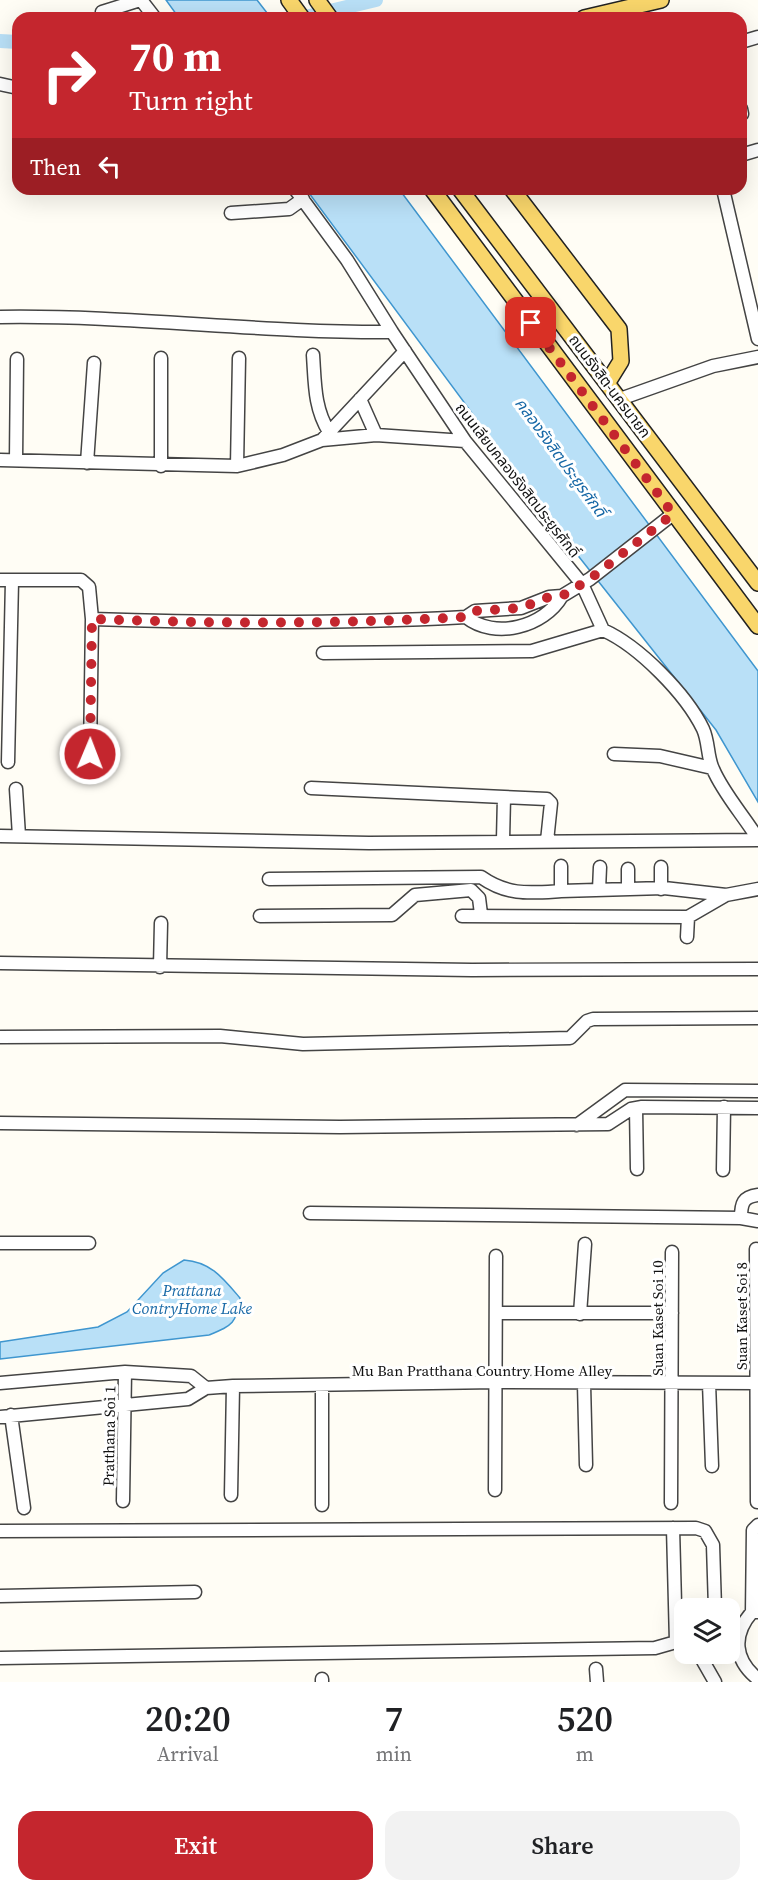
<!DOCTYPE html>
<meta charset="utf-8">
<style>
body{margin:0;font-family:"Source Serif 4","Noto Sans Thai",serif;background:#f2f2f2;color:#202124;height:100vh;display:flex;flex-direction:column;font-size:22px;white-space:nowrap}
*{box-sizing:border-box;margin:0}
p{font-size:20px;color:#757577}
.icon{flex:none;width:33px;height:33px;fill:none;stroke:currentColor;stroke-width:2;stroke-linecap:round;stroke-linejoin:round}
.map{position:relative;height:1682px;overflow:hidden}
.drawer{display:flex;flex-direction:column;background:#fff;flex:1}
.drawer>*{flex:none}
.hud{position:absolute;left:12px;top:12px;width:735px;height:183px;border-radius:18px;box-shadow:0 6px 24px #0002;background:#c4262e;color:#fff;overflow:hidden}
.buttons{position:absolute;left:674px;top:1598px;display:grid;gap:12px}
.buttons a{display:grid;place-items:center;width:66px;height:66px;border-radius:12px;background:#fff;box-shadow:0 6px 24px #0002;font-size:30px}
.pin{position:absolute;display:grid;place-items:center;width:51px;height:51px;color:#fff;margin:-26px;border-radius:12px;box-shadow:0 3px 9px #0006}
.me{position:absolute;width:66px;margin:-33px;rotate:1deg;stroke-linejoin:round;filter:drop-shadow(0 0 4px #0008)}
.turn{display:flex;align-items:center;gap:21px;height:126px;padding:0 18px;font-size:27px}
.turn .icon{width:78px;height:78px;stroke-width:2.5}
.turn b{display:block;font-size:42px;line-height:51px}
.then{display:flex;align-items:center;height:57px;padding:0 18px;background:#0003;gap:12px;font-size:22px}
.eta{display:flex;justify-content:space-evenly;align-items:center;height:102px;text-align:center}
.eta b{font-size:36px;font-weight:600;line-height:42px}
.primary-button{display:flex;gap:12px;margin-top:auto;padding:12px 18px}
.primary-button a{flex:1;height:69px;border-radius:18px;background:#c4262e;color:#fff;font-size:24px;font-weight:600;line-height:69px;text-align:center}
.primary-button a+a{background:#f2f2f2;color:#202124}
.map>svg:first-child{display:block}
.water{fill:#b9e0f7;stroke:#3f96cf;stroke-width:1.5}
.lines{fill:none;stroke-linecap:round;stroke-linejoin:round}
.canal{stroke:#b9e0f7;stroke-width:14}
.minor-casing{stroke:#444;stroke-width:15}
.major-casing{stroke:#222;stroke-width:18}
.minor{stroke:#fff;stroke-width:12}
.major{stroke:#f9d66b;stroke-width:15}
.route{stroke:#c4262e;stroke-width:10;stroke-dasharray:0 18}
.labels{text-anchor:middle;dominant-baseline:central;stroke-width:6;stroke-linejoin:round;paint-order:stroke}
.street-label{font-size:15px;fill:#111;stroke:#fff}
.water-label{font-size:16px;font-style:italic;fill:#1768a6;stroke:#fff}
</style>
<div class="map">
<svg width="758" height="1682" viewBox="0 0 758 1682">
<rect width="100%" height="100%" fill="#fffdf5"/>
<path class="water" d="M 166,0 L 257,0 L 271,18 L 179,18 Z
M 306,189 L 399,189 L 758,671 L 758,802 L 716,730 L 572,548 Z
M 184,1260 C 211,1262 223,1278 240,1298 C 236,1324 233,1325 209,1335 L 0,1359 L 0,1342 L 98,1327 L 127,1312 L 163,1273 Z"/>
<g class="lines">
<path class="canal" d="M 301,18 L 376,0
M 0,41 L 18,42"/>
<defs>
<path id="minor" d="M 141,0 L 155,18
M 102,12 L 140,0
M 741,42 L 758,37
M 0,84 L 18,88
M 741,109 L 742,114
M 741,155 L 758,150
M 295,189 L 347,260 L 392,332 L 465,441 L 582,584 L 603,630 C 639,646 686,694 703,729 C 709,742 707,757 713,769 C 723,793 744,816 758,839
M 723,189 L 758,339
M 231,213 L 289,209 L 303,199
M 0,317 C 131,315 261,333 392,332
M 313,355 C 315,383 314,408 329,432
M 161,358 L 161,466
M 360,399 L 376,435
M 620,399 L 713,366 L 758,357
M 322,440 L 405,351
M 0,460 L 237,466 L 283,455 L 322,440 L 376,435 L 465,441
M 16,460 L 17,359
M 87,463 L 94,363
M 237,466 L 239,358
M 0,580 L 81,580 L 89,587 L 92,619 C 217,623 341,624 466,617 L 475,611 L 521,608 L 549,597 L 562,596 L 590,579 L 673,514
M 466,617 C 495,640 544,627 562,596
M 323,653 L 532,651 L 603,630
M 90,754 L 92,619
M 614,754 L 660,756 L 712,768
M 8,762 L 12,581
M 311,788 L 504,797
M 16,789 L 19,836
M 0,836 L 369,843 L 758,840
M 503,840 L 504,797 L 547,799 L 551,803 L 547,841
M 561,866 L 561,891 L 664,888 L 726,895
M 269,879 L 481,877 C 508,896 530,893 561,891
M 628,889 L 628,869
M 661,889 L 661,867
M 599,890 L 600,867
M 260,916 L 392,915 L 415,895 L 471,890 L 479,898 L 481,914
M 462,916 L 688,917 L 726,895 L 758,889
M 687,937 L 688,917
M 0,963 L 472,970 L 758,969
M 160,967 L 161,923
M 0,1037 L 220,1036 L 303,1044 L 570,1038 L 587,1021 L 593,1019 L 758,1018
M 636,1108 L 637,1169
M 0,1123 L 340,1127 L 608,1124 L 631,1109 L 642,1107 L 758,1108
M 577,1125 L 625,1090 L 758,1091
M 723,1170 L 724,1107
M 310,1213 L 741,1218 L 758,1221
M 741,1218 C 741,1203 743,1197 758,1195
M 0,1243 L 89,1243
M 756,1249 L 757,1502
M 496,1313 L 672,1313
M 580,1314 L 585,1244
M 0,1383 L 125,1372 L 191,1376 L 206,1388
M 709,1383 L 712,1466
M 584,1384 L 586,1465
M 322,1386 L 322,1505
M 11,1415 L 24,1508
M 0,1417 L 188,1399 L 206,1388 L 233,1386 L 496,1382 L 758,1383
M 495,1490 L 496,1256
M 231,1495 L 233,1386
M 123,1501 L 125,1372
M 671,1503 L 672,1252
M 758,1525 L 753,1530 L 752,1612 L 758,1612
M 673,1528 L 676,1642 L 684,1649
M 0,1531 L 696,1528 L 705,1531 L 713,1545 L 715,1608
M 0,1596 L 195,1592
M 752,1612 C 732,1635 734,1660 758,1679
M 699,1654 L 715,1682
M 0,1658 L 655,1648 L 676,1642
M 596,1669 L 597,1682
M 322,1679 L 322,1682"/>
<path id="major" d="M 289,0 L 302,18
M 317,0 L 330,18
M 584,18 L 661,0
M 432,189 L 758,626
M 460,189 L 758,583
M 512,189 L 619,329 L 621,361 L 608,382"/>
</defs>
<use href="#minor" class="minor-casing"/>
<use href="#major" class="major-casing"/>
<use href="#minor" class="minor"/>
<use href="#major" class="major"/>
</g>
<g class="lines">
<path class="route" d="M 90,754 L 92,619 C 217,624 341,624 466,617 L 475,611 L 521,608 L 549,597 L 562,596 L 590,579 L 673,514 L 531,323"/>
</g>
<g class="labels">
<g class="street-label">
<text transform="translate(610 386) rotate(53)">ถนนรังสิต-นครนายก</text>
<text transform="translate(518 480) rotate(52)">ถนนเลียบคลองรังสิตประยูรศักดิ์</text>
<text transform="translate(741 1316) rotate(-90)">Suan Kaset Soi 8</text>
<text transform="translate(657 1318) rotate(-90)">Suan Kaset Soi 10</text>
<text x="482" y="1370">Mu Ban Pratthana Country Home Alley</text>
<text transform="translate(109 1436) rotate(-89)">Pratthana Soi 1</text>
</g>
<g class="water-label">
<text transform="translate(561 457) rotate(54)">คลองรังสิตประยูรศักดิ์</text>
<text x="192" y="1290">Prattana<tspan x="192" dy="18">ContryHome Lake</tspan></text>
</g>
</g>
</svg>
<div class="buttons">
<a><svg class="icon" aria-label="layers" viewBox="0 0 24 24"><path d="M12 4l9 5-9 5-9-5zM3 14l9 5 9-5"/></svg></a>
</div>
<div class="pin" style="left:531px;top:323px;background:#d93025"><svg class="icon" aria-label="arrive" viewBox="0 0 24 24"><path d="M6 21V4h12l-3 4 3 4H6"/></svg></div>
<svg class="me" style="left:90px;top:754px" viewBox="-20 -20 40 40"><circle r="17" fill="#c4262e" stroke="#fff" stroke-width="3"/><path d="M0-11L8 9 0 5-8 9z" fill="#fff"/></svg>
<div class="hud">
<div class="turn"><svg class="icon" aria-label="right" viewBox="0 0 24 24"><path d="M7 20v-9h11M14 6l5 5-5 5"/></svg><div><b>70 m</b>Turn right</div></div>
<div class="then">Then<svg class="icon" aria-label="left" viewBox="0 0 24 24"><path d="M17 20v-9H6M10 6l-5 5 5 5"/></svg></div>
</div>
</div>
<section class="drawer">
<div class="eta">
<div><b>20:20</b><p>Arrival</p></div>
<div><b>7</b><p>min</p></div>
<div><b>520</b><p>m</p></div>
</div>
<div class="primary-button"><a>Exit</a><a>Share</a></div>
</section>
